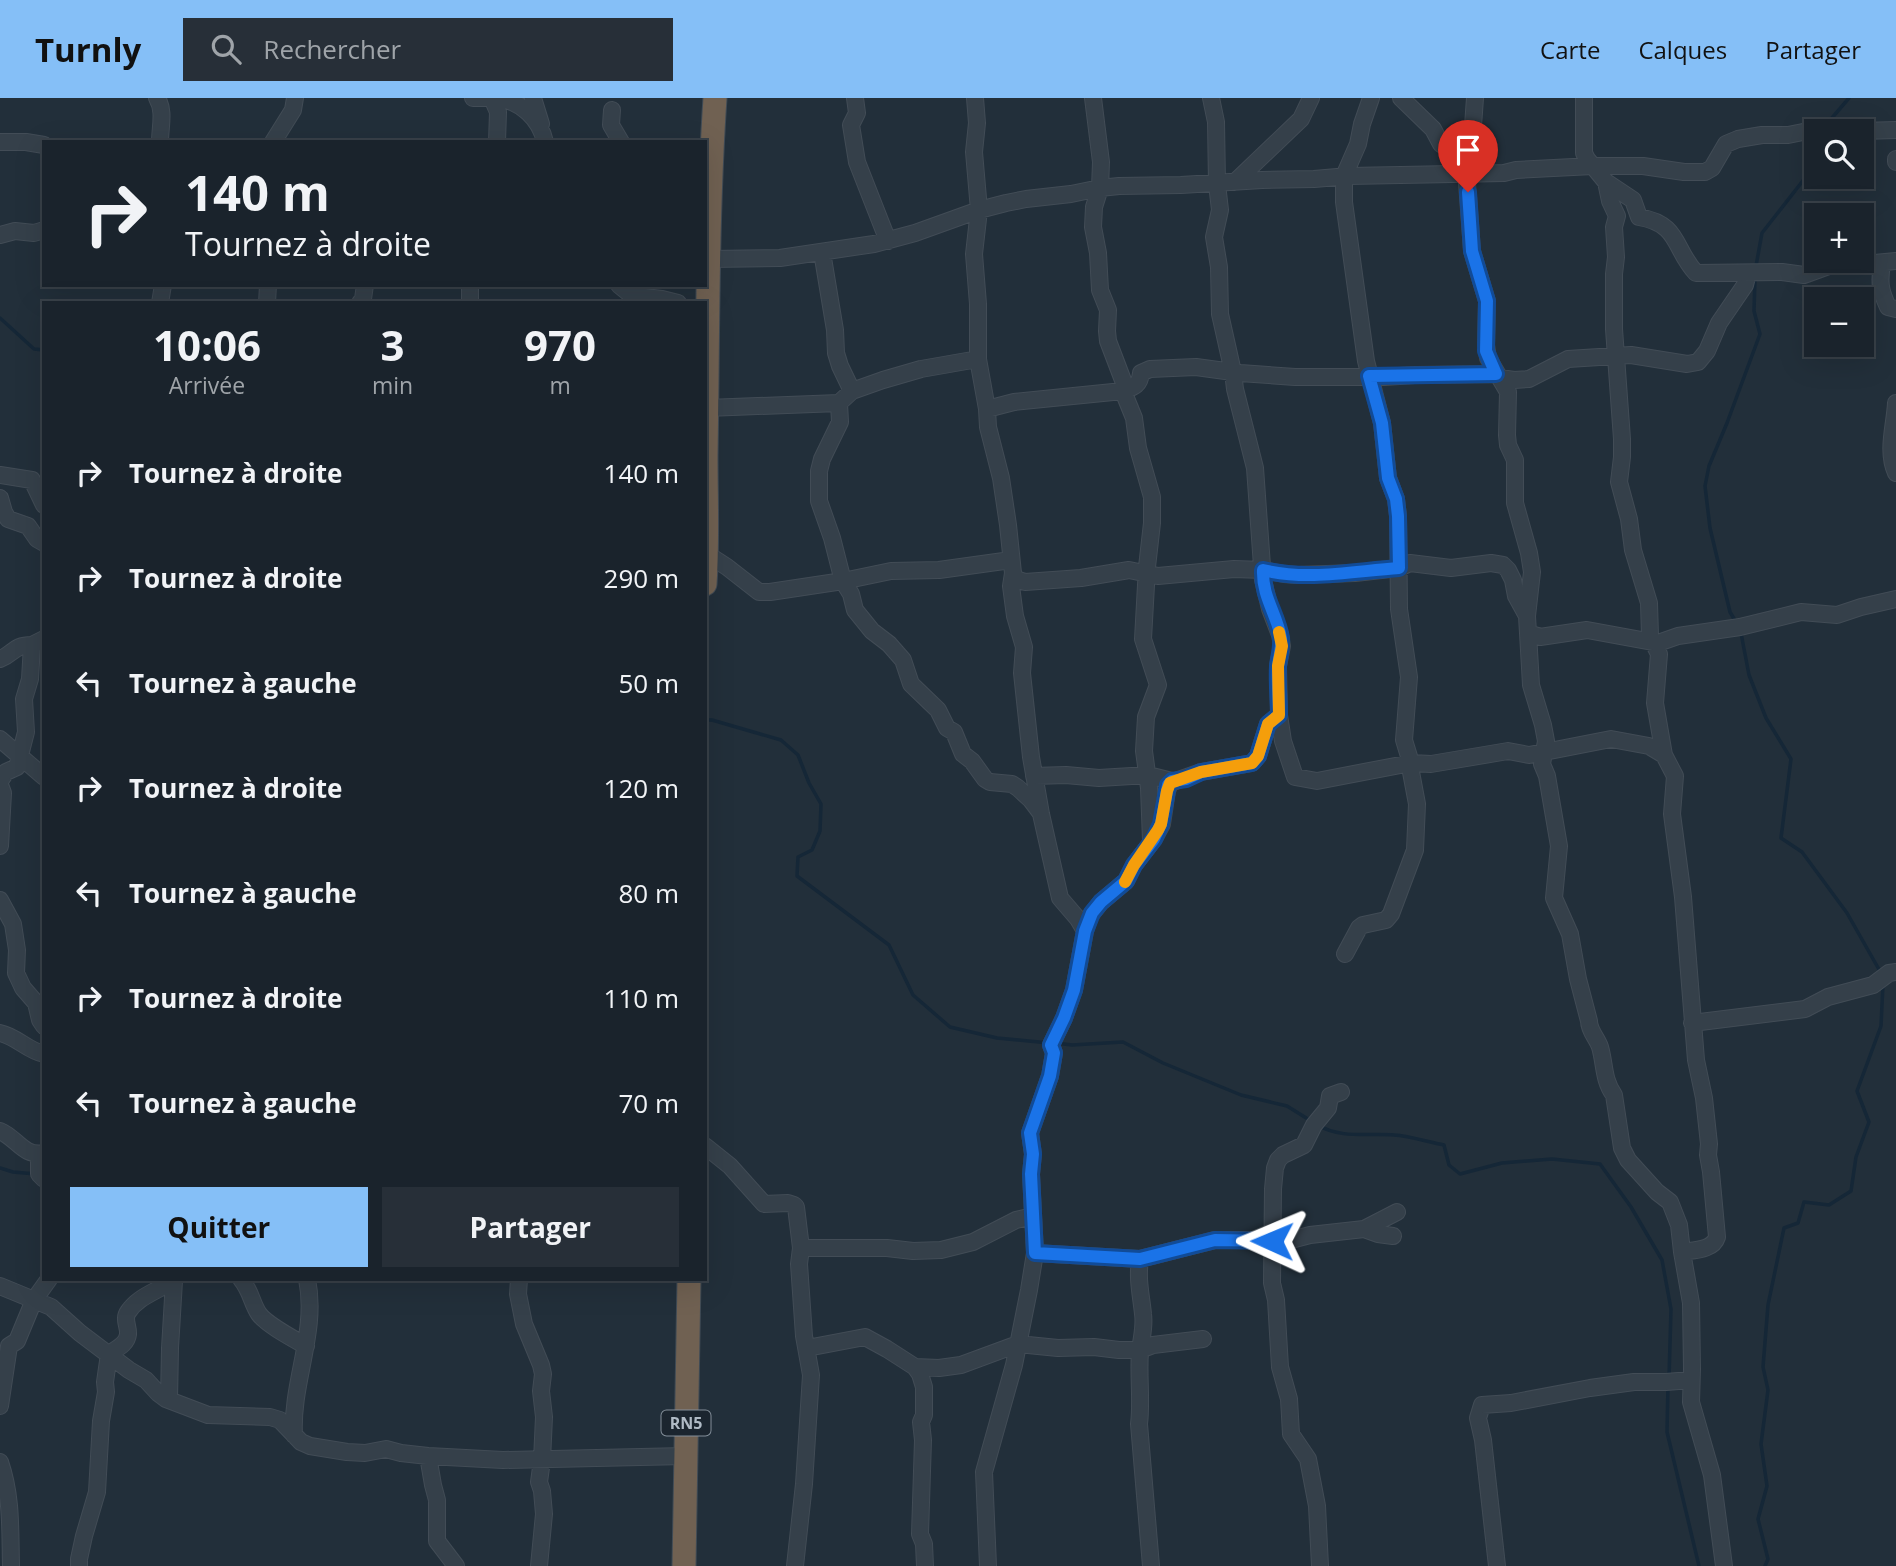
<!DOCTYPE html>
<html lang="fr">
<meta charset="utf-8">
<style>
body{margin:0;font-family:"Open Sans",sans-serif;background:#272f38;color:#f1f3f6;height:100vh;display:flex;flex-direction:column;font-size:26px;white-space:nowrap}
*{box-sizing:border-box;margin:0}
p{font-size:23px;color:#9fa4a9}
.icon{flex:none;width:38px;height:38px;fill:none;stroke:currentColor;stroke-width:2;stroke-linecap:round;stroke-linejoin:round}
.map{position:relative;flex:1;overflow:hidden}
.panel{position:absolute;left:42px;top:203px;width:665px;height:980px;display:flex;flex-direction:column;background:#1a232c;border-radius:0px;box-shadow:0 7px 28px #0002,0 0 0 2px #384048}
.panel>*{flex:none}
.top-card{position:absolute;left:42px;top:42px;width:665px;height:147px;border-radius:0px;box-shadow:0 7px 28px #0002,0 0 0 2px #384048;background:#1a232c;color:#f1f3f6;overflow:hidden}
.buttons{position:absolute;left:1804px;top:21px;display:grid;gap:14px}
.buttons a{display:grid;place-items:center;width:70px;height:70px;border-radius:0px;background:#1a232c;box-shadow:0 7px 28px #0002,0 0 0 2px #384048;font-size:35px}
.pin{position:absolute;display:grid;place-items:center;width:60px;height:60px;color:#fff;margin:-72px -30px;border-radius:50% 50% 50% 0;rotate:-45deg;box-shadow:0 0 7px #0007}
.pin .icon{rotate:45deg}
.me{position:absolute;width:77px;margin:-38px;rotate:271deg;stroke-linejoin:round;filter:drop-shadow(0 0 5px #0008)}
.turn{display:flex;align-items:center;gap:24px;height:147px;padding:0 28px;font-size:32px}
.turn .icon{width:91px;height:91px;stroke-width:2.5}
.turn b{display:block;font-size:49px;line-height:60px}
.eta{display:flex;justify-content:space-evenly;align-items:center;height:119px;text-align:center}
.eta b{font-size:42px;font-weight:700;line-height:49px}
.primary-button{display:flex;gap:14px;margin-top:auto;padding:14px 28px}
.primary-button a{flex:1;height:80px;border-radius:0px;background:#85bff7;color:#111;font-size:28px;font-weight:700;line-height:80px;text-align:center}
.primary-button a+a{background:#272f38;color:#f1f3f6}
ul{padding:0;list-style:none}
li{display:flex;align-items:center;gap:21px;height:105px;padding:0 28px}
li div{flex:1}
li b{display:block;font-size:26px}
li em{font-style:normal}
header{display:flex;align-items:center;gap:42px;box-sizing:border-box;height:98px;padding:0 35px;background:#85bff7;color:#111}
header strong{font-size:33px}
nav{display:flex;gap:38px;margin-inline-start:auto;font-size:24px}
.search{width:490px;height:63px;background:#272f38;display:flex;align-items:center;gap:18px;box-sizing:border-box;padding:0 24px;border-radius:0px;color:#9fa4a9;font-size:26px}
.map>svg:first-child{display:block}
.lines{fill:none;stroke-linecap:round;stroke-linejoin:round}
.stream{stroke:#152737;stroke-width:3.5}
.minor-casing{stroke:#424c56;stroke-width:18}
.highway-casing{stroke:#404b55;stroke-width:25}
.minor{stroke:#35404a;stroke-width:16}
.highway{stroke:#706152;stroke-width:23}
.route-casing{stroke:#114b97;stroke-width:18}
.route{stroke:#1a73e8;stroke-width:12}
.slow{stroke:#f59e0b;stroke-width:12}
.labels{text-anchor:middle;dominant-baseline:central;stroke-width:7;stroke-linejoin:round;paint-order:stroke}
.shield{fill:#1b252f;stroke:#838e99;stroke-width:2}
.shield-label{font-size:16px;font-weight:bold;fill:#b0bbc6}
</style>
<header>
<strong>Turnly</strong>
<div class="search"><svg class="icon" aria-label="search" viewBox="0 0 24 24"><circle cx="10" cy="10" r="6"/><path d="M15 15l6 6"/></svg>Rechercher</div>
<nav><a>Carte</a><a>Calques</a><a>Partager</a></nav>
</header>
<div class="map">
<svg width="1896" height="1468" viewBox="0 0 1896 1468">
<rect width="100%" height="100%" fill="#222f3a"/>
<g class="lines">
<path class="stream" d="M 1825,28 L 1849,0
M 1756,168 L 1762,135 L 1805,80 L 1816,44
M 0,220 L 34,251 L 44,252
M 1736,524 L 1730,514 L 1710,430 L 1705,388 L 1709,368 L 1727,325 L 1760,236 L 1754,213 L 1755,180
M 1741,535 L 1749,577 L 1766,620 L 1791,661 L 1781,740 L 1802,754 L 1847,815 L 1881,875
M 705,622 L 712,622 L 781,642 L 798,657 L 809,685 L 821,706 L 820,733 L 812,752 L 798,759 L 797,778 L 889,847 L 913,897 L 950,929 L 997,940 L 1049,945
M 1056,945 L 1072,947 L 1123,944 L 1163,965 L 1241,997 L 1287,1008 L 1311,1023
M 1318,1027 C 1340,1041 1369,1035 1394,1037 C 1410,1038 1428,1044 1444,1047 L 1449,1067 L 1460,1076 L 1502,1065 L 1552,1061 L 1600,1066 L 1631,1109 L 1662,1162 L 1671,1211 L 1669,1280
M 0,1070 L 13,1074 L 36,1076
M 1668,1288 L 1667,1334 L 1699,1468
M 1765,1468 L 1768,1461 L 1758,1421 L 1767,1388 L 1761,1346 L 1768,1292 L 1763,1269 L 1768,1207 L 1784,1130 L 1798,1125 L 1804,1104 L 1829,1107 L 1851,1093 L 1856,1059 L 1869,1024 L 1857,993 L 1881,928 L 1883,886"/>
<defs>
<path id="minor" d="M 157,0 C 165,13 160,29 160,44
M 473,0 C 481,0 489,0 497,0 C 521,3 540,21 545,44
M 492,0 L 498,14 L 497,44
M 533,0 L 541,26
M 855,0 L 857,15 L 851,27 L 857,64 L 888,143
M 975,0 L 977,25 L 974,54 L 979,112 L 974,156 L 978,206 L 978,261 L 987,311 L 988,329 L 1001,380 L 1008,427 L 1013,475 L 1011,488 L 1015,518 L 1024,549 L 1022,575 L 1031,659 L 1041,716 L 1060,800 L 1078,821 L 1085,833
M 1093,0 L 1101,64 L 1100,90 L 1094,109 L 1093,129 L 1098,155 L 1100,192 L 1108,212 L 1107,233 L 1108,243 L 1124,285 L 1123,293 L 1134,320 L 1138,350 L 1152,399 L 1152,425 L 1147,469 L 1143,541 L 1158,587 L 1146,619 L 1144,653 L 1149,690 L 1151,743
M 1211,0 L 1216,24 L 1217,86 L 1220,112 L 1214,139 L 1219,169 L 1220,216 L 1233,274 L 1235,291 L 1255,370 L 1263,482 L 1270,511 L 1280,537 L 1282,548 L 1278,568 L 1279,617 L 1283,643 L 1295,679 L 1317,683 L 1411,665 L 1431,666 L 1508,653 L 1529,657 L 1611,641 L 1649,648 L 1664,657
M 1401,0 L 1433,31 L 1441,46 L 1479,71
M 1475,0 L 1473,28 L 1475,57 L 1467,85 L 1472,153 L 1487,203 L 1486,247 L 1488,260 L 1508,294 L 1507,337 L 1508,347 L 1515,362 L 1515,405 L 1529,455 L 1532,474 L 1527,518 L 1531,587 L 1543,627 L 1546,643 L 1542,666 L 1547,678 L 1559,748 L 1554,800 L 1570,836 L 1578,881 L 1589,923 C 1589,933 1597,940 1600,949 C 1605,966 1603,982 1614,997 L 1622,1050 L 1628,1062 L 1657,1094 L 1670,1104 L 1679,1127 L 1682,1154
M 1584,0 L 1584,55 L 1587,61 L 1606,84 L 1610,103 L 1617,118 L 1614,129 L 1616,159 L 1614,176 L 1614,231 L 1622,341 L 1622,359 L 1619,384 L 1629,421 L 1633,452 L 1649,505 L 1650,538 L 1659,556 L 1655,605 L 1664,657 L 1675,678 L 1672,716 L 1683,799 L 1696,962 L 1704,1000 L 1709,1046 L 1708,1057 L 1711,1074 L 1717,1139 C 1713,1152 1695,1152 1682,1154 L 1691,1205 L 1692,1271 L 1691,1304 L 1712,1377 L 1724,1468
M 612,12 L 611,27 L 621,44
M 1862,33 L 1896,32
M 0,44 L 26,44 L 44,47
M 273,44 L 293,12 L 295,0
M 1896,61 L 1896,64
M 1235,84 L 1301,21 L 1311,0
M 1606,84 L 1633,102 L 1639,119 C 1680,126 1673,150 1696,175 L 1782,174 L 1804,177 L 1837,165 L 1864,166 L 1896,163
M 0,137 L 15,133 L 34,135 L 44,132
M 822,154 L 835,232 L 836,255 L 840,268 L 852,293
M 709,161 L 780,160 L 874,146 L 915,135 L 979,112 L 1006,105 L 1026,101 L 1071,96 L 1100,90 L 1119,88 L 1181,87 L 1262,82 L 1314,81 L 1349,78 L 1504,75 L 1516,72 L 1593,68 L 1643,68 L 1684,74 L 1705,74 L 1712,70 L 1726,46 L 1738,41 L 1762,37 L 1788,37 L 1813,32 L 1836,33
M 1882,166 C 1879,184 1880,192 1888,209 L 1896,211
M 619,187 L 630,196 L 635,198 L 662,201 L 678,205
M 160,205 L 163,187
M 267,205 L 268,187
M 360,205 L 363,201 L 365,187
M 470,205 L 470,187
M 1500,280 L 1514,282 L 1529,281 L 1568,261 L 1631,257 L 1687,266 L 1698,264 L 1707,253 L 1719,225 L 1745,187 L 1748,175
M 839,305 L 840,324 L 822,361 L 819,373 L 819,403 L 832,440 L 843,483 L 851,496 L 855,512 L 872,533 L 889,546 L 903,562 L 911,586 L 938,612 L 947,630 L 954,634 L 963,656 L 972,663 L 985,681 L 990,684 L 1012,686 L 1018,690 L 1031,702 L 1040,714
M 1896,305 C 1895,327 1886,353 1896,375
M 707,310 L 839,305 L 852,293 L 883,282 L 921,271 L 978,261
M 987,311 L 1014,304 L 1123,293 C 1134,289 1140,287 1141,275 L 1150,271 L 1196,269 L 1240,275 L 1295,279 L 1384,279 L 1415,277 L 1496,276
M 0,377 L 32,382 L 44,407
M 0,400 L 4,414 L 8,421 L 28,428 L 37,441 L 44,445
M 707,456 L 727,469 L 759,494 L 770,494 L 843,483 L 891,473 L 939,472 L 1011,462
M 1013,475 L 1016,481 L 1025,484 L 1081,480 L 1129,472 L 1158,478 L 1234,471 L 1263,472 L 1284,476 L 1297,477 L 1355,475 L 1399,470 L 1410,465 L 1451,470 L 1491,465 L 1503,467 L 1508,472 L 1513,482 L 1516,498 L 1527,518
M 1529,535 L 1540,539 L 1587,532 L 1658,545 L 1678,538 L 1740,529 L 1801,514 L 1837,517 L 1861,509 L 1896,501
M 0,561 C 14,556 13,547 32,547
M 0,641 L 44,679
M 1034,678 L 1066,677 L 1099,680 L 1148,677 L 1172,683
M 0,683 L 6,674 L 17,669 L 26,634 L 24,601 L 30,581 L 32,547 L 44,541
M 0,687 L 3,695 L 0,748
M 0,802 L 13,826 L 17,852 L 16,875 L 23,890 L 36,905 L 40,922 L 44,928
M 1345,856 L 1359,830 L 1363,827 L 1386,822 L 1391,816 L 1415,752 L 1417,706 L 1411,674 L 1411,665 L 1404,642 L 1409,579 L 1399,511 L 1398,418 L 1396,401 L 1388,380 L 1382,325 L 1366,263 L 1344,104 L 1344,78 L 1358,46 L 1362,26 L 1371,0
M 1692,925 L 1805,911 L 1828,899 L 1873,887 L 1889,875 L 1896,874
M 0,935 C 16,938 28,953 44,956
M 0,1033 C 17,1040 23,1059 44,1055
M 705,1048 L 730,1068 L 764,1106 L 788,1105 L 794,1107 L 796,1109 L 801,1150
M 39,1056 L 39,1076 L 44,1081
M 1364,1131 L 1378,1136 L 1393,1138
M 1035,1155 L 1140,1161 L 1215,1142 L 1291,1142 L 1310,1137 L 1364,1131 L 1397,1114
M 1140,1161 C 1137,1182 1141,1196 1143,1216 C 1145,1229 1141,1241 1140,1254 C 1138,1278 1142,1302 1139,1326 L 1151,1468
M 241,1181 C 251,1193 252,1206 259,1216 C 267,1227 294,1241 306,1248
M 519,1181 L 518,1196 L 524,1226 L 541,1267 L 543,1276 L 541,1293 L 544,1319 L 542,1362 L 539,1384 L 542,1393 L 544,1416 L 539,1468
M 0,1188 L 51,1209 L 80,1235 L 129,1272 L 146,1282 L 158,1295 L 166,1301 L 208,1317 L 270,1319 L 280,1322 L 301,1344 L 310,1348 L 347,1354 L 365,1355 L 386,1351 L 401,1355 L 428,1358 L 503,1362 L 685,1358
M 807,1250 L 865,1239 L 887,1251 L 915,1269 L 939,1270 L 961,1267 L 1018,1246 L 1058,1250 L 1094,1249 L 1119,1252 L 1140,1252 L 1153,1247 L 1203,1241
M 915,1269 L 920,1276 L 924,1289 L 924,1317 L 921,1324 L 923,1342 L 920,1436 L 924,1446 L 925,1468
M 169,1302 L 170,1250 L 174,1183
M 0,1308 L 9,1248 L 17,1243 L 34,1202 L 49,1181
M 294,1337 C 291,1284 318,1234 307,1181
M 428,1358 L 433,1387 L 437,1402 L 437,1443 L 456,1468
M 0,1364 C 12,1399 10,1432 11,1468
M 79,1468 L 79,1461 L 84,1438 L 97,1394 L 101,1323 L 106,1294 L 105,1284 L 109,1256 C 113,1253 119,1250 123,1246 C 135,1234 121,1224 128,1214 C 139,1197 160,1193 174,1181
M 795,1468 L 804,1386 L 811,1277 L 804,1238 L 799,1166 L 801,1150 L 887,1150 L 913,1153 L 941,1152 L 973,1144 L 1016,1122 L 1033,1118
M 988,1468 L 984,1374 L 1014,1267 L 1029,1192 L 1035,1155 L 1031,1076 L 1033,1056 L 1030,1035 L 1050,978 L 1054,955 L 1051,947 L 1064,920 L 1074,892 L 1085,833 L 1090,818 L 1101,804 L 1126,783 L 1134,767 L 1154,741 L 1162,726 L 1167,693 L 1170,685 L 1201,674 L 1252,665 L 1258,658 L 1268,626 L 1279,617
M 1320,1468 L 1317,1408 L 1308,1361 L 1291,1336 L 1289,1301 L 1280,1269 L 1276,1202 L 1272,1185 L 1273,1091 L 1275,1070 L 1278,1062 L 1283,1057 L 1304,1047 L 1314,1027 L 1328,1010 L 1330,998 L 1341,994
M 1497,1468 L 1483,1342 L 1478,1320 L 1482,1307 L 1511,1305 L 1590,1290 L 1634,1284 L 1666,1284 L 1691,1282"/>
<path id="highway" d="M 705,486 C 708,443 706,401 706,358 C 708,239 707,119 715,0
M 684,1468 L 689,1181"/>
</defs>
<use href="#minor" class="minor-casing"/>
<use href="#highway" class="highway-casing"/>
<use href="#minor" class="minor"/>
<use href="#highway" class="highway"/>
</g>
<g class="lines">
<defs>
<path id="route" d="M 1272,1143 L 1215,1142 L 1140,1161 L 1035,1155 L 1031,1076 L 1033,1056 L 1030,1035 L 1050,978 L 1054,955 L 1051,947 L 1064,920 L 1074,892 L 1085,833 L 1092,815 L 1101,804 L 1126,783 L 1134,767 L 1154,741 L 1161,726 L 1168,687 L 1172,683 L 1186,681 L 1201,674 L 1252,665 L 1258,658 L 1268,626 L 1279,617 C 1279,601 1277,584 1278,568 C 1279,558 1282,550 1281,540 C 1277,516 1262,499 1263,472 C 1308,483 1354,473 1399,470 L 1398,418 L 1396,401 L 1388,380 L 1382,325 L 1369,278 L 1496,276 L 1486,253 L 1487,203 L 1472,153 L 1468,94"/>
</defs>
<use href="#route" class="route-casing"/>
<use href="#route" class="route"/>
<path class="slow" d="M 1125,784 L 1134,767 L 1158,732 L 1161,726 L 1167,693 L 1170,685 L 1201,674 L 1252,665 L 1258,658 L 1268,626 L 1279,617 L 1278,568 L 1282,548 L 1279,534"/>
</g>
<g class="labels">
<rect class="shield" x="661.5" y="1312.5" width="49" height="25" rx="5"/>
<g class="shield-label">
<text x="686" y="1325">RN5</text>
</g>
</g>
</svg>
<div class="buttons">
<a><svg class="icon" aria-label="search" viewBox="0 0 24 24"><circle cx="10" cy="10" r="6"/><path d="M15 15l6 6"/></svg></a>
<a>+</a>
<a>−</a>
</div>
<div class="pin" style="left:1468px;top:94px;background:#d93025"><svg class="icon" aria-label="arrive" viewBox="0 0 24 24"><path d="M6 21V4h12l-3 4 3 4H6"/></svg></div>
<svg class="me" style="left:1272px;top:1143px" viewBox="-20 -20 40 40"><path d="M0-17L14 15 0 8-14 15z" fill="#1a73e8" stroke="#fff" stroke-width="4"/></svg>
<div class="top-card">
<div class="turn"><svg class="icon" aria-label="right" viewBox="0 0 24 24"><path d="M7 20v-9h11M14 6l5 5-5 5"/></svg><div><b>140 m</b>Tournez à droite</div></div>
</div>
<section class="panel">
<div class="eta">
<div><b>10:06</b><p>Arrivée</p></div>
<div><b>3</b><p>min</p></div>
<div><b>970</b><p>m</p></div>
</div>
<ul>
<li><svg class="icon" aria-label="right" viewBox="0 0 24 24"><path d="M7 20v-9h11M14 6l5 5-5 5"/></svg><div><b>Tournez à droite</b></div><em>140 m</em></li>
<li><svg class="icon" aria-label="right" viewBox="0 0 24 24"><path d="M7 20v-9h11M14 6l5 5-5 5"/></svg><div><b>Tournez à droite</b></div><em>290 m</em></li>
<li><svg class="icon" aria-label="left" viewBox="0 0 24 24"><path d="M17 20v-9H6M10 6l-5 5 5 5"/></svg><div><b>Tournez à gauche</b></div><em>50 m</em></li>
<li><svg class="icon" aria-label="right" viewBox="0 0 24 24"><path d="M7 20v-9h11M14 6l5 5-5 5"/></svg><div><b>Tournez à droite</b></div><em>120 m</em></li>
<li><svg class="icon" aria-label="left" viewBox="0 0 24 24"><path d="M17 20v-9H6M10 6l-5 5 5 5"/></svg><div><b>Tournez à gauche</b></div><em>80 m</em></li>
<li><svg class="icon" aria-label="right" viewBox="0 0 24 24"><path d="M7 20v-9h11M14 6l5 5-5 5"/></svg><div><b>Tournez à droite</b></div><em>110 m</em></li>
<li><svg class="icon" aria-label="left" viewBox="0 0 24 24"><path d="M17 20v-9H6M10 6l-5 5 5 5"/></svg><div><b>Tournez à gauche</b></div><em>70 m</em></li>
</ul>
<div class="primary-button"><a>Quitter</a><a>Partager</a></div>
</section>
</div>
